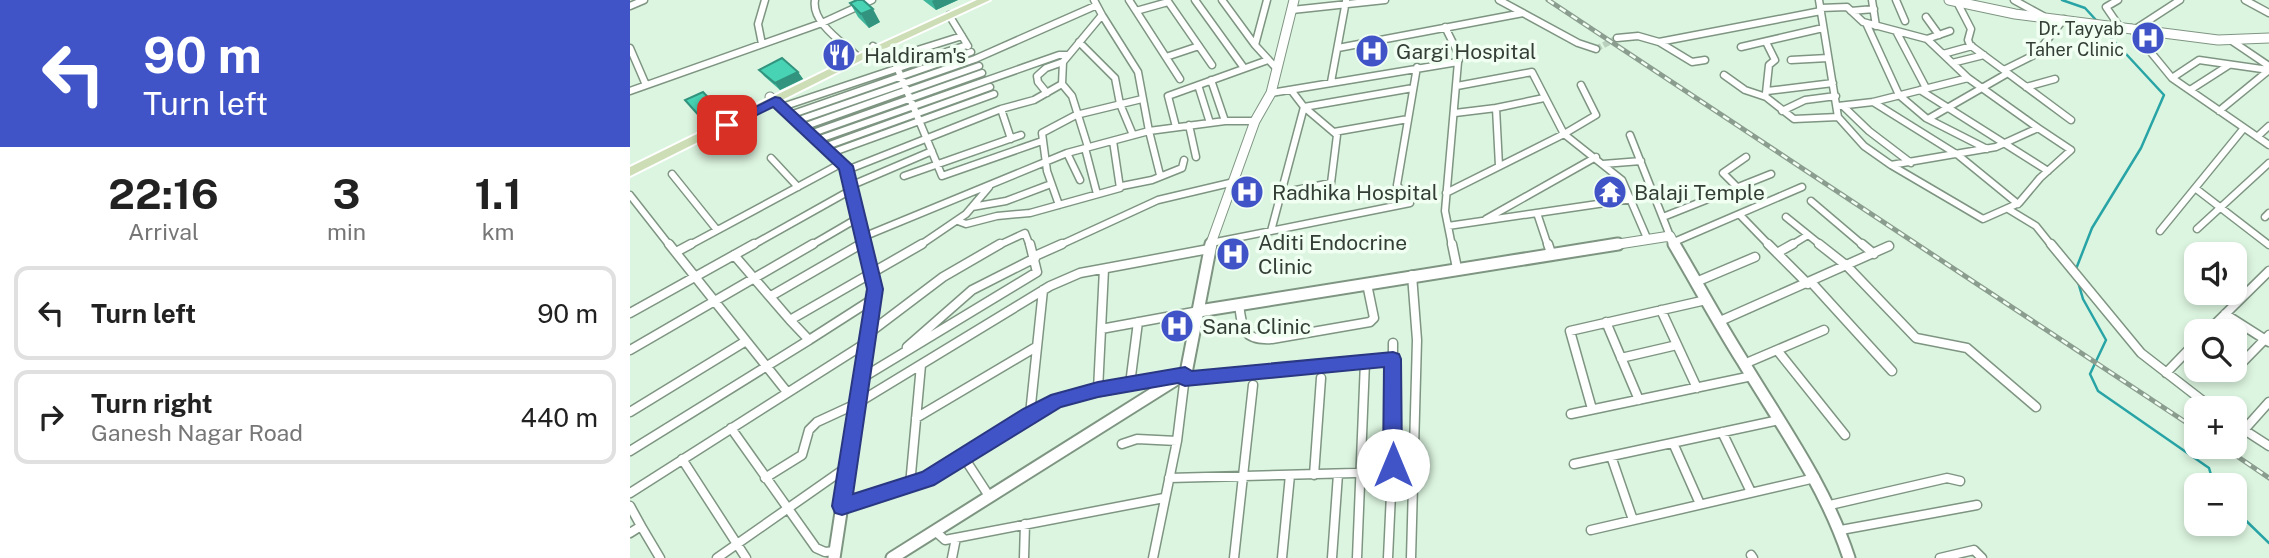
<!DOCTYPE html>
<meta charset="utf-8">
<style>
body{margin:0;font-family:"Public Sans",sans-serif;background:#f6f6f6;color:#222;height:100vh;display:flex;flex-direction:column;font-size:26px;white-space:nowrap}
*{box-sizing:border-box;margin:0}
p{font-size:23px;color:#767676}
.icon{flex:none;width:38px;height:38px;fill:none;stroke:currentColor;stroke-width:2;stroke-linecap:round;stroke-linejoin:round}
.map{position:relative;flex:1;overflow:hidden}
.sheet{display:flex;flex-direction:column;background:#fff;width:630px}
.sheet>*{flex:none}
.banner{background:#4054c8;color:#fff;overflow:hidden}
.controls{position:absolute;left:1554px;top:242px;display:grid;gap:14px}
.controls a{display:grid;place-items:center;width:63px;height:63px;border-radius:14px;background:#fff;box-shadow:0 4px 10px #0003;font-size:35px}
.pin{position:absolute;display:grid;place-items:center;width:60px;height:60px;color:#fff;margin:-30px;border-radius:14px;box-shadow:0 4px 10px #0006}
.me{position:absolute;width:77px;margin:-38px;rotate:0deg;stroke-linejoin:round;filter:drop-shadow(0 0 5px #0008)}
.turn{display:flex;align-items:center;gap:24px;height:147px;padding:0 28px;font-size:32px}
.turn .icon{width:91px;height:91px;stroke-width:2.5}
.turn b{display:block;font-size:49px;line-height:60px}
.eta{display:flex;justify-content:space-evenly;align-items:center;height:119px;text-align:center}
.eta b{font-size:42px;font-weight:700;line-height:49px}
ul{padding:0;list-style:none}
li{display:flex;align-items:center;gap:21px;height:94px;margin:0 14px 10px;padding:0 14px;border:4px solid #e0e0e0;border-radius:14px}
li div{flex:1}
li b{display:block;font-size:26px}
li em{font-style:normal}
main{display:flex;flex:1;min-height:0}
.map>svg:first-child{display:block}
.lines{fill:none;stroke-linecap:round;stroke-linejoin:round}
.stream{stroke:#28a4a6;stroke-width:2.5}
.street-tunnel{stroke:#bad0be;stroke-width:6;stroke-dasharray:6 2.5;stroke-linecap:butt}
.street-far1-casing{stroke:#7e9582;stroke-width:9}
.street-casing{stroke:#7e9582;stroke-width:11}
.secondary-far1-casing{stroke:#7e9582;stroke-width:11}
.secondary-casing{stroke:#7e9582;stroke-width:15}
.primary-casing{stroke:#fff;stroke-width:4}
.street-far1{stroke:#fff;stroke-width:6}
.street{stroke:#fff;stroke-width:8}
.secondary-far1{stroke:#fff;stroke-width:9}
.secondary{stroke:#fff;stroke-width:11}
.primary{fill:#cdddb5;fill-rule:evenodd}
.rail-casing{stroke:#8b9d8e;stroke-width:5}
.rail{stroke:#f0fff2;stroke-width:2.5;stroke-dasharray:7;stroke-linecap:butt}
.wall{fill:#3eb69b}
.shaded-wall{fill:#32947e}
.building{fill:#48d4b4;stroke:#32947e;stroke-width:2}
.route{fill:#4054c8;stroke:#2a3782;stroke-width:2}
.labels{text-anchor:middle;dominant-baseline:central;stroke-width:7;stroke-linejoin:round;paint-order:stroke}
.far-poi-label{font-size:18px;fill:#343e36;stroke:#f0fff2;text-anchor:end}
.poi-label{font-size:21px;fill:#343e36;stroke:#f0fff2;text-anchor:start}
</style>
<main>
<section class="sheet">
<div class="banner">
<div class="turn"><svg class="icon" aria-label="left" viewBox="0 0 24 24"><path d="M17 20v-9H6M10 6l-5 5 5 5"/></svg><div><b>90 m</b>Turn left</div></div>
</div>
<div class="eta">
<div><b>22:16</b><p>Arrival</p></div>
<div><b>3</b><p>min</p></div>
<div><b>1.1</b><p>km</p></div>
</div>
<ul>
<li><svg class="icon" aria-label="left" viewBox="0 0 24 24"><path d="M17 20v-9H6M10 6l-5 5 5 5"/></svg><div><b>Turn left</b></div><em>90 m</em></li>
<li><svg class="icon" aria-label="right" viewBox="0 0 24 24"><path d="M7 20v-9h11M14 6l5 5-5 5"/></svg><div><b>Turn right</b><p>Ganesh Nagar Road</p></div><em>440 m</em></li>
</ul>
</section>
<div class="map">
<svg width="1639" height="558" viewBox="0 0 1639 558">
<rect width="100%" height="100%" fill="#dcf5e0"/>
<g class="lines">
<path class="stream" d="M 1432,0 L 1455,8 L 1466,20
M 1446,269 L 1462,228 L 1511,148 L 1534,95 L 1472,28
M 1448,282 L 1453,299 L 1476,340 L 1460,374 L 1468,391 L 1579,468 L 1584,485
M 1605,510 L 1639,543"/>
<path class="street-tunnel" d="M 966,49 L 987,38"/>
<defs>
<path id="street-far1" d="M 185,0 C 181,22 212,42 226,55
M 499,0 L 550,79
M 537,0 L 582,65
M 565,0 L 614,68
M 592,0 L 625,45
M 637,0 L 625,45 L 647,69
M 869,0 L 948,43 L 966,49
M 1242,0 L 1246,26
M 1266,0 L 1275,21
M 1384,0 L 1413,16
M 1488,0 L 1476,7 L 1489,26
M 1615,0 L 1639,13
M 1327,2 L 1341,29 L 1338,40 L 1340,45 L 1441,120
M 0,6 L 14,0
M 1190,8 L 1217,7 L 1233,22 L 1297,39 L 1338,78 L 1243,102 L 1208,106
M 662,10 L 755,0
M 506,11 L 538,2
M 1221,11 L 1244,9
M 319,15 L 338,46
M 472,15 L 508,72 L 519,131 L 595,121 L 625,121
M 1296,17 L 1309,35
M 1236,23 L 1269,95 L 1296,118 L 1357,149
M 815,27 L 830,57 L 828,62
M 1501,28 L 1542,78 L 1639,145
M 1507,28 L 1550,0
M 1266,31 L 1296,88
M 987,38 L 1008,36 L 1029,42 L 1191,11
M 1297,39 L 1320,31
M 1602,41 L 1639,66
M 449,42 L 485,78 L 490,104 L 503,135
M 1029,42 L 1062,62 L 1075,60
M 1136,42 L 1145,60 L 1139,65 L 1136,93
M 132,44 L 128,24 L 135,0
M 243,46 L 262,58 L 267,67 L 312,176 L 412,141
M 1111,47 L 1193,28
M 0,48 L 16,85
M 708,48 L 893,13
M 1313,54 L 1342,46
M 536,57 L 569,46
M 262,58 L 332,36
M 1161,60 L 1198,58
M 1322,63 L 1354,55
M 1374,70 L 1406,54 L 1434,19
M 1094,75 L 1115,90 L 1136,97 L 1164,119 L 1208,117 L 1189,0
M 1542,78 L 1569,60 L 1639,70
M 581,80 L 595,121
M 701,82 L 716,1
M 432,84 L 442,96 L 458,147
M 568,85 L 580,123
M 951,85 L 966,115 L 934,134 L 992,180 L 1017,238
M 1396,87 L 1425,79
M 1290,90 L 1418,171
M 1560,90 L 1599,65
M 0,91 L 192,23 L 242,0
M 278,91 L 349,66
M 1137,91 L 1203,83
M 417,93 L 408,82 L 407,76 L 416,68 L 433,62
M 641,93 L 828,62 L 815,211 L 822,246
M 1243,102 L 1328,155 L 1388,204
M 1213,106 L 1239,131 L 1281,163
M 152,107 L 337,45
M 674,107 L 783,88
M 866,108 L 914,98
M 371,109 L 381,139
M 1152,111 L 1175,100 L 1206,96
M 1589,111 L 1639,70
M 825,113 L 866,108 L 869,166
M 160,115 L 341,52
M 1208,117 L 1234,146 L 1261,165 L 1366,147 L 1408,128 L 1338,78
M 1298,119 L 1378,73
M 166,121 L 345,59 L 465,6
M 559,125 L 566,157
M 173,127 L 277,90
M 546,127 L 538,96 L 638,60
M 704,132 L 778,119
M 180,134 L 352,73
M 1000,135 L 1040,236
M 1627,137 L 1639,126
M 187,140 L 429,55 L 438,55
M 194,147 L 360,87
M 455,148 L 467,194
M 201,153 L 364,94
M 437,153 L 450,180
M 141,158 L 168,187
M 973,164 L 1011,161
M 1261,165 L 1353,219 L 1389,203 L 1410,178 L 1441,150 L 1408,128
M 217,170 L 371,109 L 404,100 L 432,84 L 433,62 L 472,15 L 464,0
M 42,174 L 87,230
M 274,176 L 391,135
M 220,186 L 302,151
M 492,186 L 522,180 L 552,168 L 554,160
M 1107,187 L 1093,173 L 1116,157
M 1565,188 L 1639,245
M 651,193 L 701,183 L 707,135 L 674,107
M 816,193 L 934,134 L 902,72 L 827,86
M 0,195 L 40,246
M 1181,201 L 1234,246
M 429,205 L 417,171 L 412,133 L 446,115 L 512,99
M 342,207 L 376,201 L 421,184
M 1378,209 L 1406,226 L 1422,246
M 907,213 L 918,246
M 1110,215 L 1140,246
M 1033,217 L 1141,174
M 1156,217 L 1192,246
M 1635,217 L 1639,213
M 856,219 L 966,157
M 328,221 L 336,224 L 367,216 L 400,213 L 490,188 L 483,141
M 818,226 L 1002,199
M 1567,229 L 1639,163
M 641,231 L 674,107 L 661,90
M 1530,231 L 1614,128
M 233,237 L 437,153 L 519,131 L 530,175
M 1044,242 L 1172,187
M 581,243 L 780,203 L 767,185 L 787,67
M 58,246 L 212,163
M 121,246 L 221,190
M 180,246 L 228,218
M 228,246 L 234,242
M 289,246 L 336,214 L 359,187
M 367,246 L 395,233 L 400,246
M 428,246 L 528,200 L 604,182
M 1160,246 L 1178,235"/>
<path id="street" d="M 39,244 L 157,392
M 822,244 L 827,268
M 918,244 L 921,253
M 1138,244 L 1178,284
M 1189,244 L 1217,266 L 1286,338 L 1337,348 L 1406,407
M 1232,244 L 1244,254
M 1421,244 L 1511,353 L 1582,408
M 46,252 L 61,244
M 1147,253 L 1163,244
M 104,255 L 160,320
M 405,256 L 432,244
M 1066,282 L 1125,257
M 1181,282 L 1262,371
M 141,296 L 231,244
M 243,299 L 179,340 L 160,320 L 292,244
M 609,304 C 612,329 613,341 642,339 L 740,322 L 744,318 L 737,284
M 1031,310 L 1067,388
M 0,313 L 124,244
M 1595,314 L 1639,342
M 976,322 L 1009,400
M 1088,322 L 1259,246
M 471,329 L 569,311
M 1578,331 L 1639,271
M 239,333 L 313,277 L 370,244
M 277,347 L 342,290 L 405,258
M 0,350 L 183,244
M 1147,350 L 1215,435
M 991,358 L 1047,345
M 1114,364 L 1194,330
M 1603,372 L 1639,335
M 1536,373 L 1566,342
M 232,378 L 407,272 L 400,244
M 555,379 L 763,359
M 500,384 L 508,322
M 468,390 L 474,269
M 962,409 L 940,331 L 1076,300
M 0,412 L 116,341
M 400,414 L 413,290
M 941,414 L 1122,376
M 286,418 L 406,347
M 1605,424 L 1639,446
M 101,428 L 186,548 L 195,552 L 205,551
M 1614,430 L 1639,402
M 1092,432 L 1121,492
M 1043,443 L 1070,504
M 492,444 L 507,439 L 547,441
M 0,451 L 179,340
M 333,456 L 359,496
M 981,456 L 1003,520
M 52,459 L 116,558
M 944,464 L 1149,420
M 763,465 L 783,464
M 684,475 L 691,378
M 135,478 L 172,455 L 179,430 L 187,422 L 226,404 L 420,286 L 450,273 L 579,249
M 539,478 L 762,472 L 763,343
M 280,485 L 291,365
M 0,493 L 236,343
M 1200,505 L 1317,478 L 1330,481
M 0,506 L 11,526 L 0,533
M 212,506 L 297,479 L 427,400 L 546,377
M 11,526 L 30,558
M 961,530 L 1185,478
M 1211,530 L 1347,505
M 305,531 L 315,540 L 534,498
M 1121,555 L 1123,558
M 87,558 L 217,467
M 322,558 L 326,538
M 394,558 L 395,524
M 523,558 L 547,441 L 555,376
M 604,558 L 623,385
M 652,558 L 660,475
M 702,558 L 708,474
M 727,558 L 735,362
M 758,558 L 762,472
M 781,558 L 787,340 L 782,275
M 1310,558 L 1344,550 L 1352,558"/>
<path id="secondary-far1" d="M 1319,0 L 1385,14 L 1588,40 L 1639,38
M 140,97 L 216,166 L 235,246
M 580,246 L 625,121 L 641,93 L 664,0
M 976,246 L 1040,236 L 1045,246"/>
<path id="secondary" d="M 1044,244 C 1067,283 1088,322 1112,360 C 1151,425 1195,485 1219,558
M 569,311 L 988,244
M 204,558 L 245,289 L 234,244
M 262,558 L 556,373 L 581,244"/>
<path id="primary" d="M 347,0 L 360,0 L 250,51 L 0,176 L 0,167 L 244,47 Z"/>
</defs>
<use href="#street-far1" class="street-far1-casing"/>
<use href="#street" class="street-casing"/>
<use href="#secondary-far1" class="secondary-far1-casing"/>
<use href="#secondary" class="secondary-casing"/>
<use href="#primary" class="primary-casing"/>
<use href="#street-far1" class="street-far1"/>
<use href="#street" class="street"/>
<use href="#secondary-far1" class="secondary-far1"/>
<use href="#secondary" class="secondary"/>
<use href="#primary" class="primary"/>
<defs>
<path id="rail" d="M 918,0 L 1566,429
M 1592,446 L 1639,478"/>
</defs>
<use href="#rail" class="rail-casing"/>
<use href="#rail" class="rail"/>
</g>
<path class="wall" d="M 293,0 L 328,0 L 306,10 Z
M 220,3 L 250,22 L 239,28 L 228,17 Z
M 129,70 L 168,72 L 173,79 L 150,90 L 134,76 Z"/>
<path class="shaded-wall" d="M 304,0 L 328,0 L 306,10 L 302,1 Z
M 243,9 L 250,22 L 239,28 L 231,14 Z
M 168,72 L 173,79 L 150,90 L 145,83 Z
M 90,110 L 96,117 L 78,126 L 72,119 Z"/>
<path class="building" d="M 227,0 L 233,0 L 243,9 L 231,14 L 220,3 Z
M 152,58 L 168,72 L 145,83 L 129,70 Z
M 73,92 L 90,110 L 72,119 L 55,100 Z"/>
<path class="route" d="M 145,97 L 150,98 L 223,166 L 253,289 L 223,494 L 292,472 L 393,409 L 421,395 L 468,382 L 555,367 L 562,371 L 763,352 L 769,354 L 771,359 L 772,465 L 769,471 L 763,473 L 756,471 L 753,465 L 754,367 L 555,386 L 548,383 L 468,397 L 431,407 L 304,485 L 212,515 L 205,513 L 202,506 L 237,289 L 209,169 L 143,107 L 101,128 L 92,128 L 90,125 Z"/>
<defs>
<symbol id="hospital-disc" viewBox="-11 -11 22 22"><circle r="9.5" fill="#4054c8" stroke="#f0fff2"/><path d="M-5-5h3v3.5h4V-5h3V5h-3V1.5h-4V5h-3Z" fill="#fff"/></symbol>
<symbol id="restaurant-disc" viewBox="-11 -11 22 22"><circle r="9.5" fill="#4054c8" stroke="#f0fff2"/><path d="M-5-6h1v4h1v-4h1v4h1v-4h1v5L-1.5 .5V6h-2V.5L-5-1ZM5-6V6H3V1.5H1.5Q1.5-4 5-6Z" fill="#fff"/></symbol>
<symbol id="temple-disc" viewBox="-11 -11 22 22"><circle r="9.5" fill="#4054c8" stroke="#f0fff2"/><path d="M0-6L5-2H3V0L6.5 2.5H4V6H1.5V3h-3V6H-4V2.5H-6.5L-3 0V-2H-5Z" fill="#fff"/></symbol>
</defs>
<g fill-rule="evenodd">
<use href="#hospital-disc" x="1499" y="19" width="38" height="38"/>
<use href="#hospital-disc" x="723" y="32" width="38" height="38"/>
<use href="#restaurant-disc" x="190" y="36" width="38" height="38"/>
<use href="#hospital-disc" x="598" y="173" width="38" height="38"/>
<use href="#temple-disc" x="961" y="173" width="38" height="38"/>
<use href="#hospital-disc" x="584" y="235" width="38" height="38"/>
<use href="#hospital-disc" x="528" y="307" width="38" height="38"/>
</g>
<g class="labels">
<g class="far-poi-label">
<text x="1494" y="28">Dr. Tayyab<tspan x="1494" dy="21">Taher Clinic</tspan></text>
</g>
<g class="poi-label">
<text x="766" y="51">Gargi Hospital</text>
<text x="234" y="55">Haldiram's</text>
<text x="642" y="192">Radhika Hospital</text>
<text x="1004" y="192">Balaji Temple</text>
<text x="628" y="242">Aditi Endocrine<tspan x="628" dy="24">Clinic</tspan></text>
<text x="572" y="326">Sana Clinic</text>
</g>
</g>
</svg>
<div class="controls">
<a><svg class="icon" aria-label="sound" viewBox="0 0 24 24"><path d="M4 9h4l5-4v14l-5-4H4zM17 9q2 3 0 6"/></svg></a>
<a><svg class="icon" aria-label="search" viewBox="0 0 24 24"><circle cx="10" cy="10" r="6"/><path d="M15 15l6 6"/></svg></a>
<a>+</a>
<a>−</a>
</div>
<div class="pin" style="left:97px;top:125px;background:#d93025"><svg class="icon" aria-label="arrive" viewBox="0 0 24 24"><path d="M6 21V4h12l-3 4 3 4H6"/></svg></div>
<svg class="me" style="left:763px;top:465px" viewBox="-20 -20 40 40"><circle r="19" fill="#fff"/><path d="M0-13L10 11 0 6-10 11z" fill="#4054c8"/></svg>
</div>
</main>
